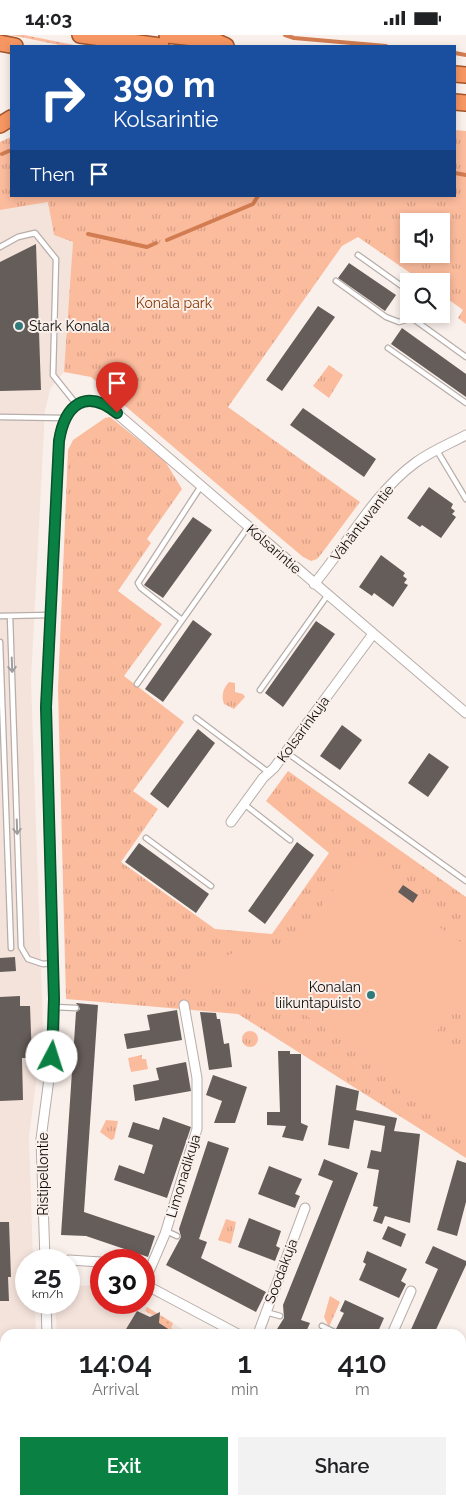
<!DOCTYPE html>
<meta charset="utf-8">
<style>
body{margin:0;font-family:Raleway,sans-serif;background:#f2f2f2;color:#202124;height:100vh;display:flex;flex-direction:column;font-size:19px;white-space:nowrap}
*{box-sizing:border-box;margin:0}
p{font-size:16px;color:#757577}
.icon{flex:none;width:28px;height:28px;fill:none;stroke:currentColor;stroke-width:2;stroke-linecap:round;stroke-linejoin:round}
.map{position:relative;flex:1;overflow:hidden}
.side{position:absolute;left:0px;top:1294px;width:466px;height:176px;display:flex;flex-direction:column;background:#fff;border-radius:15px 15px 0 0;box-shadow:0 2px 8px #0003}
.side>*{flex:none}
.hud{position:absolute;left:10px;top:10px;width:446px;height:152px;border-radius:0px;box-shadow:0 2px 8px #0003;background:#1a4fa0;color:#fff;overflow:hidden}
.buttons{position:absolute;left:400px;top:178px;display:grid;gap:10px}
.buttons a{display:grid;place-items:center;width:50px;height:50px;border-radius:0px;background:#fff;box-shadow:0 2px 8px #0003;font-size:25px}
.speed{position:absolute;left:15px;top:1214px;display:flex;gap:10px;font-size:25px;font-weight:700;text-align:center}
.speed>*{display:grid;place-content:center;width:65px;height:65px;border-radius:50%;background:#fff;box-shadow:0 2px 8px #0003;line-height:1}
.speed small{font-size:12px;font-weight:400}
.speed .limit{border:8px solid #d22;background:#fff;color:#111}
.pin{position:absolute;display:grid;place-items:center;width:42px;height:42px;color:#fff;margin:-51px -21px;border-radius:50% 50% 50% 0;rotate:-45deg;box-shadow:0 0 5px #0007}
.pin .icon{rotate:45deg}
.me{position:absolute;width:55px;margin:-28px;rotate:5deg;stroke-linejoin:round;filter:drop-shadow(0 0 4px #0008)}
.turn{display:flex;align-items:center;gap:18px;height:105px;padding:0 20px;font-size:22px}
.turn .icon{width:65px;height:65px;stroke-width:2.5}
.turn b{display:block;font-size:35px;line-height:42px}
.then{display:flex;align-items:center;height:48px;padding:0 20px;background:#0003;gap:10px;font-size:19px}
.eta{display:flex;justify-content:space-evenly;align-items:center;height:85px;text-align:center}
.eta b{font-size:30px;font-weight:600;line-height:35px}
.action{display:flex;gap:10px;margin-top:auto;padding:10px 20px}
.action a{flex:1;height:58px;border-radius:0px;background:#0b8043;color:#fff;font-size:20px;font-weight:600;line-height:58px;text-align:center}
.action a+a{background:#f2f2f2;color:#202124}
.status{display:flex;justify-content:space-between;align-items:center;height:35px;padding:0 25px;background:#fff;direction:ltr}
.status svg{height:14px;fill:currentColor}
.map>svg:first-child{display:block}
.built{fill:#f4e3db}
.grass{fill:url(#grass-dots)}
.park{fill:url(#park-tufts);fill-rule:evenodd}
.garden{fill:#fbbb9d}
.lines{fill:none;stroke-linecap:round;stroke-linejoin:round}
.stream{stroke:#d17c51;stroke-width:4}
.building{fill:#655d59}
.service-casing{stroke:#b7ada9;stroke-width:7}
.minor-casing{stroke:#b7ada9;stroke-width:11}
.trunk-casing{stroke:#a35429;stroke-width:18}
.service{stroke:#fff;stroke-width:4.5}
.minor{stroke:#fff;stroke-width:9}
.trunk{stroke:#f69662;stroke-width:15}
.oneway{stroke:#9f9d9d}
.route-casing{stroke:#07532c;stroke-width:12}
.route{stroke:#0b8043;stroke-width:9}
.poi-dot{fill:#307a7b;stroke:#faf0eb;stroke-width:2}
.labels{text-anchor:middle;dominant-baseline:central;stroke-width:4;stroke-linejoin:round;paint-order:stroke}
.park-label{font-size:14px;fill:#853701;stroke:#faf0eb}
.poi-label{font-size:14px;fill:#0e0b09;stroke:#faf0eb;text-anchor:start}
.street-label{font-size:14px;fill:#0e0b09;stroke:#faf0eb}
</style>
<div class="status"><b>14:03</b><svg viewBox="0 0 49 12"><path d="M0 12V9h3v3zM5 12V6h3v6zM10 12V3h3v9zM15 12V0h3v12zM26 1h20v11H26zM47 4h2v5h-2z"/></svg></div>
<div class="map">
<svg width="466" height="1469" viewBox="0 0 466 1469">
<defs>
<pattern id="grass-dots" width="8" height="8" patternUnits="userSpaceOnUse" patternTransform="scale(1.25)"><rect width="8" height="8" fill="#fbbb9d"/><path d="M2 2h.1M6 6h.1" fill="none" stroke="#d69f86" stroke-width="1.8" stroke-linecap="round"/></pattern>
<pattern id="park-tufts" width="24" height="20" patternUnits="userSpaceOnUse" patternTransform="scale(1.25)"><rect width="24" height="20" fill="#fbbb9d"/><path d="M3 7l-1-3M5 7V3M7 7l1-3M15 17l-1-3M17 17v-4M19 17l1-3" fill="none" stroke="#d69f86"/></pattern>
</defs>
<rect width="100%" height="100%" fill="#faf0eb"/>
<path class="built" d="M 48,166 L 54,200 L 73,207 L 67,323 L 64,337 L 50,354 L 45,376 L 31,645 L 43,992 L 29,1102 L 33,1225 L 26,1225 L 26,1268 L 35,1268 L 36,1299 L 5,1299 L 5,1355 L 0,1355 L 0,175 Z
M 101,1250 L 101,1268 L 141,1268 L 190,1299 L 57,1299 L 55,1268 L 69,1268 L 69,1251 Z
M 0,1395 L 5,1395 L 5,1465 L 61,1465 L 62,1469 L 0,1469 Z
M 82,1465 L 448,1465 L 446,1469 L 86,1469 Z"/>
<path class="grass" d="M 11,0 L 24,0 L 79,11 L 64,11 Z
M 147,1272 L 173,1288 L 171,1293 L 180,1299 L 176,1299 L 155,1286 L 159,1284 L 159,1281 L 154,1281 L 145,1276 Z"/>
<path class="park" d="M 455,95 L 466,96 L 466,289 L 458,283 L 463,275 L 441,259 L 441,246 L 422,246 L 358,202 L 342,211 L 228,372 L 360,467 L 322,518 L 317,524 L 311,526 L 303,522 L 91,342 L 64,337 L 73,207 L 54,200 L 48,167 L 0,175 L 0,107 L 11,102 L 11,161 L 455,161 ZM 441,186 L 441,219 L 409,219 L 409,186 Z
M 329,330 L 343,340 L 329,363 L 313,351 Z
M 110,382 L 165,426 L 182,454 L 147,504 L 151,508 L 118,556 L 162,589 L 124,641 L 184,687 L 133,756 L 158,774 L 121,827 L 215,894 L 272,899 L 329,818 L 266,766 L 288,736 L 466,862 L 466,1123 L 238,979 L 66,964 L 58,654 L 68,415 L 73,405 L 105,383 Z
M 229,647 L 235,648 L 235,657 L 243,659 L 245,662 L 234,674 L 224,669 C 221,660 223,654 229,647 Z
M242 1004a8 8 0 1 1 16 0a8 8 0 1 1-16 0Z
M 142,1020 L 142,1024 L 146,1024 L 148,1034 L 131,1037 L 128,1023 Z
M 106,1085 L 118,1086 L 114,1104 L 111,1105 L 100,1097 Z
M 226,1184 L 236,1187 L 231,1209 L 218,1205 Z
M 330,1261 L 340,1267 L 329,1292 L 324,1282 Z"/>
<path class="garden" d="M 359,819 L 438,874 L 435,889 L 466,911 L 466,958 L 431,1004 L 466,1029 L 466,1104 L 403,1059 L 365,1022 L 256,945 L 190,952 L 185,939 L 238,916 L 291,914 Z"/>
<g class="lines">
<path class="stream" d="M 285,0 L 294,3 L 386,11
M 455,18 L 466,20
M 2,119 L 9,116
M 455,138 L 466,140
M 88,199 L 147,212 L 156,208
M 167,205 L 253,169 L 258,161"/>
</g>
<path class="building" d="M 36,209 L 41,355 L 0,356 L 0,227 Z
M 349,228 L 396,260 L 385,276 L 338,243 Z
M 318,271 L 335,282 L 282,356 L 266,345 Z
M 402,293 L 466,339 L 466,362 L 391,309 Z
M 303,373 L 376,424 L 364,442 L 290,390 Z
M 429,452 L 453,469 L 451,473 L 455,476 L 452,479 L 456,482 L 441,503 L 422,490 L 420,492 L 407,483 Z
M 193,482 L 212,495 L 163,563 L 144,550 Z
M 381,520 L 405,538 L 403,541 L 407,544 L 404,548 L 408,550 L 393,572 L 374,558 L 372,561 L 359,552 Z
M 193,585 L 212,599 L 163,667 L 145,654 Z
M 316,586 L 335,599 L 283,672 L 265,658 Z
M 342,690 L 362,705 L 340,735 L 320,721 Z
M 198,694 L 215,708 L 168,773 L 150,759 Z
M 429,718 L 449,732 L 428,762 L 408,748 Z
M 297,807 L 314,820 L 265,889 L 248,876 Z
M 139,808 L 209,859 L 196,878 L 125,827 Z
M 403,850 L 418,860 L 413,868 L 398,857 Z
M 15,922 L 16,936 L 0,937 L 0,923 Z
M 20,961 L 20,971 L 30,971 L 32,1023 L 22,1023 L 23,1065 L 0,1066 L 0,962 Z
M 76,968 L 98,970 L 84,1177 L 155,1201 L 148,1222 L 86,1201 L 61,1200 L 76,977 L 80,974 Z
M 177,975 L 182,1005 L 127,1014 L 124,999 L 150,995 L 147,980 Z
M 200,977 L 216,978 L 217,984 L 220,984 L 224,1009 L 229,1008 L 232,1032 L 209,1035 Z
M 278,1016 L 290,1016 L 290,1019 L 301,1019 L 301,1088 L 308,1091 L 303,1106 L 282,1102 L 286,1091 L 267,1090 L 267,1077 L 280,1077 Z
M 186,1027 L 191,1056 L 135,1066 L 133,1050 L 159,1045 L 156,1033 Z
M 213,1040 L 247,1052 L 235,1088 L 214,1088 L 222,1066 L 206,1060 Z
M 336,1050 L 359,1056 L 356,1075 L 397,1083 L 394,1096 L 420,1099 L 410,1188 L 385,1181 L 382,1189 L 373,1186 L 378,1172 L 373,1171 L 379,1135 L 367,1133 L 371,1115 L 381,1117 L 385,1091 L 354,1085 L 349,1114 L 328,1110 Z
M 163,1082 L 191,1092 L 167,1163 L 114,1145 L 119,1130 L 144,1139 L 153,1110 L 128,1102 L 133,1087 L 159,1095 Z
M 208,1106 L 229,1113 L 199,1204 L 207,1207 L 201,1223 L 266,1257 L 256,1277 L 166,1230 L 181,1202 L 179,1194 Z
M 324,1124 L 358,1138 L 301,1285 L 310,1288 L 305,1299 L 274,1299 L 284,1283 L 283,1270 L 333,1146 L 318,1140 Z
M 457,1125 L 466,1128 L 466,1167 L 457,1201 L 437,1195 Z
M 269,1131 L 302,1144 L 295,1159 L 300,1161 L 295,1173 L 258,1159 Z
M 249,1183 L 281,1196 L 276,1211 L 280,1213 L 275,1226 L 238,1212 Z
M 0,1187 L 9,1187 L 11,1242 L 8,1242 L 9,1266 L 0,1266 Z
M 388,1191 L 406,1199 L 401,1212 L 382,1204 Z
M 433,1211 L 466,1226 L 466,1230 L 434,1299 L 409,1299 L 438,1234 L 425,1228 Z
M 367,1216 L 407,1234 L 401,1246 L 406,1249 L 399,1263 L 359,1245 L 366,1229 L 363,1227 Z
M 345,1265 L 384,1283 L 377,1299 L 347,1299 L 336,1294 L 344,1278 L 340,1276 Z
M 137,1276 L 150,1282 L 160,1277 L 159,1288 L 176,1299 L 123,1299 Z"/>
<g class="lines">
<defs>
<path id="service" d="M 0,212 L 18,202 L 35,198 L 56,224 L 53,340 L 77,370
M 358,220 L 403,252 L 409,260
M 336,246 L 386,282 L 399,287 L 412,283
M 412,279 L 412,283 L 466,322
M 388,313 L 466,368
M 0,382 L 64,383
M 436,414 L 466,464
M 0,581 L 50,580
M 10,581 L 21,912 L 28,924 L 43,929 L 53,928
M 182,585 L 141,553 L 138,548 L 201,451
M 0,607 L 11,913
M 137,649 L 248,492
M 260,655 L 327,561
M 196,683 L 268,737
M 286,717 L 466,846
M 244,769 L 290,805
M 146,803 L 211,851
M 54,972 L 76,973
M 166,1196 L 177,1201
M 266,1277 L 280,1281
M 322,1291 L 338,1299
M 0,1401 L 5,1403
M 0,1404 L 1,1469
M 233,1465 L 238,1468 L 250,1468
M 330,1469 L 334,1465
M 379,1469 L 380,1465
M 438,1469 L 440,1465"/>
<path id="minor" d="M 314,549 C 347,510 373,459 415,428 C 431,416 449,409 466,400
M 231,787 L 263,743 L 274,733 L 373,599
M 45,1225 L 41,1104 L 54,1006 L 54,964 L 46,672 L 59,405 C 63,379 77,356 107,370 L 466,678
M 69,1225 L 101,1227
M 144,1248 L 165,1199 L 197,1094 L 197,1043 L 184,970
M 144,1249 L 238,1299
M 46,1268 L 47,1299
M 258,1299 L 305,1173
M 392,1299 L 411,1256
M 0,1370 L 5,1369
M 0,1386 L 5,1386
M 461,1452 L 466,1455
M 73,1465 L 75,1469"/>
<path id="trunk" d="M 80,0 L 161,11
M 167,0 L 213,5 L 226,11
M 0,8 L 15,11
M 455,39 L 466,40
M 455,67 L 466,68
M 0,90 L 11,83"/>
</defs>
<use href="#service" class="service-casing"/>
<use href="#minor" class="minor-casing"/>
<use href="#trunk" class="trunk-casing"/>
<use href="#service" class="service"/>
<use href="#minor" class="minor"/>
<use href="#trunk" class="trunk"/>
</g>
<defs><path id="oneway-shaft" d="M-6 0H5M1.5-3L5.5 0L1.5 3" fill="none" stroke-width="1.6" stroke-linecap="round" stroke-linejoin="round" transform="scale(1.25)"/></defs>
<g class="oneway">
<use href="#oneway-shaft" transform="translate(12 630) rotate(88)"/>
<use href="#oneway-shaft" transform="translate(17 792) rotate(88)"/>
</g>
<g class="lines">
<defs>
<path id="route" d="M 52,1022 L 54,964 L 46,672 L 59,406 C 65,369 86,353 117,378"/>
</defs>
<use href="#route" class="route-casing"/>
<use href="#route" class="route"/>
</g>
<g class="poi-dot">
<circle cx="19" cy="291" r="5"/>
<circle cx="371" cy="960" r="5"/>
</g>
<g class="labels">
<g class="park-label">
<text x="174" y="268">Konala park</text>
</g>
<g class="poi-label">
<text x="29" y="291">Stark Konala</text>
<text x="361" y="952" text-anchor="end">Konalan<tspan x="361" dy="16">liikuntapuisto</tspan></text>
</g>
<g class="street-label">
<text transform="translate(362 488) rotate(-52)">Vähäntuvantie</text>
<text transform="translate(274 514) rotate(41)">Kolsarintie</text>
<text transform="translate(303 694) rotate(-54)">Kolsarinkuja</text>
<text transform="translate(43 1139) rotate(-90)">Ristipellontie</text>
<text transform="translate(183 1141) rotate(-73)">Limonadikuja</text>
<text transform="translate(281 1236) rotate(-69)">Soodakuja</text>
</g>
</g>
</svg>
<div class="buttons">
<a><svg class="icon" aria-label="sound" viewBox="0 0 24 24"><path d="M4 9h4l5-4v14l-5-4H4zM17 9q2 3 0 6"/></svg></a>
<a><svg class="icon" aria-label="search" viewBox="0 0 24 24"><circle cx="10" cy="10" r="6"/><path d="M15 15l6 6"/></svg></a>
</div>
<div class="speed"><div>25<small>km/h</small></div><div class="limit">30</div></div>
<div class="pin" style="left:117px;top:378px;background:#d93025"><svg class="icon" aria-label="arrive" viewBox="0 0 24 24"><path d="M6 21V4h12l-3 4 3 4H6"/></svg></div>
<svg class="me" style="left:52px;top:1022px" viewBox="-20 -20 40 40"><circle r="19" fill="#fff"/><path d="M0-13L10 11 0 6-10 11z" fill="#0b8043"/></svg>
<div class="hud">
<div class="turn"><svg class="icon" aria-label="right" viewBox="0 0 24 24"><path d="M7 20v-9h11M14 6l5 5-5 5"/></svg><div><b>390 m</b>Kolsarintie</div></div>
<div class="then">Then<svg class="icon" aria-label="arrive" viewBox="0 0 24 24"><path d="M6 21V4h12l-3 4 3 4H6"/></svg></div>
</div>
<section class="side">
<div class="eta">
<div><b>14:04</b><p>Arrival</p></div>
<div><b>1</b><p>min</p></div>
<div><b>410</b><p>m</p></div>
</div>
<div class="action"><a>Exit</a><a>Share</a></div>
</section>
</div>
